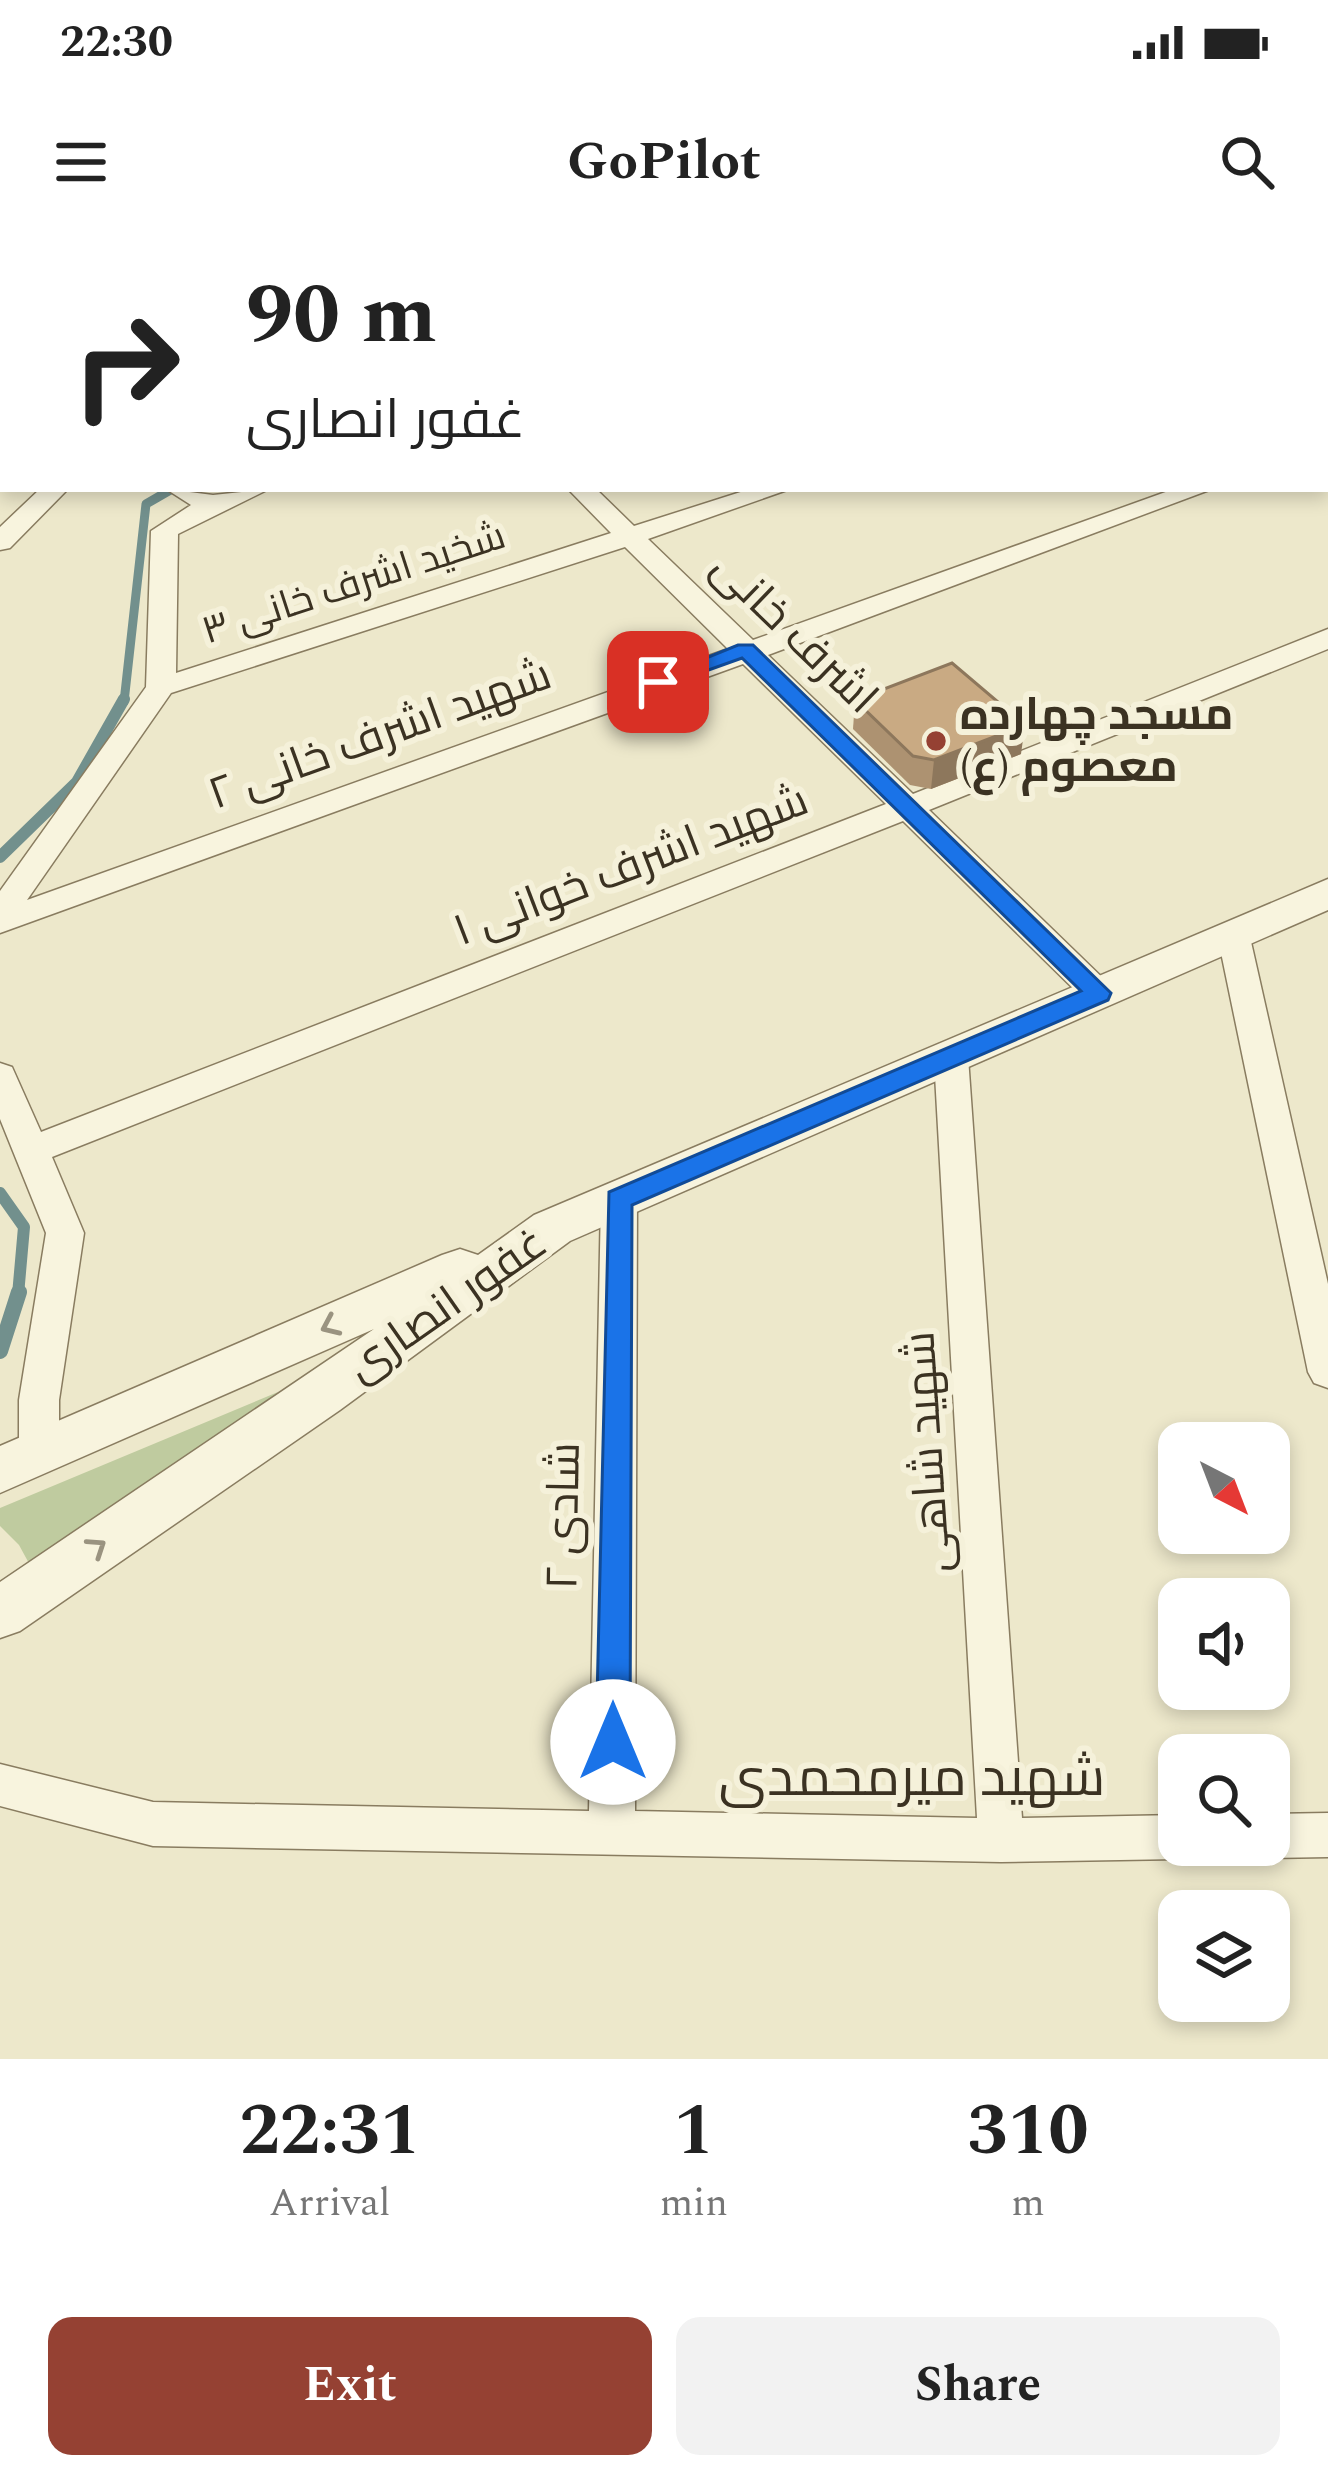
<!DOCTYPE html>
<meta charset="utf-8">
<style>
body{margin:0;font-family:Spectral,Cairo,serif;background:#f2f2f2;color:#222;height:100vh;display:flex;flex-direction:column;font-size:45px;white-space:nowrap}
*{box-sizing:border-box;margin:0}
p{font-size:39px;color:#767676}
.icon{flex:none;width:66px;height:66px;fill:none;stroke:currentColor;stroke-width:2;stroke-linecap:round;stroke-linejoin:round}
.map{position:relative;height:1819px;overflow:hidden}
.sheet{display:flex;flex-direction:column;background:#fff;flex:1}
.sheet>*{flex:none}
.hud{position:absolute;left:0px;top:0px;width:1329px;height:252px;box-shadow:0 6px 18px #0003;background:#fff;color:#222;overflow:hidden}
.needle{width:78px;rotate:138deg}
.tools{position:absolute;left:1158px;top:1182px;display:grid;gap:24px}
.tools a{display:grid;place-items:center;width:132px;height:132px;border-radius:24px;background:#fff;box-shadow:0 6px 18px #0003;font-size:60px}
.pin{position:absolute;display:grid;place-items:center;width:102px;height:102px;color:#fff;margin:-51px;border-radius:24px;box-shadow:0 6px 18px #0006}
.me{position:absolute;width:132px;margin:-66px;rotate:0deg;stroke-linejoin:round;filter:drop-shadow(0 0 9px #0008)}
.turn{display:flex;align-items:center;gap:42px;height:252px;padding:0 48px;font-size:54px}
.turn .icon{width:156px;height:156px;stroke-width:2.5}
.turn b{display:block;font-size:84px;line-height:102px}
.eta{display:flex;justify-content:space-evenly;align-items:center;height:204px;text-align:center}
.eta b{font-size:72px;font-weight:700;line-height:84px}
.button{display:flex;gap:24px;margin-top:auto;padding:24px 48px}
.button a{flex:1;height:138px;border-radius:24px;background:#954133;color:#fff;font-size:48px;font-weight:700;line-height:138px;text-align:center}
.button a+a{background:#f2f2f2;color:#222}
.status{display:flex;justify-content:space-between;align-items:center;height:84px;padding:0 60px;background:#fff;direction:ltr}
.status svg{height:33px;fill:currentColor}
header{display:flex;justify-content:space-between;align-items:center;height:156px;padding:0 48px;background:#fff;font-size:54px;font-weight:700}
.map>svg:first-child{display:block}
.green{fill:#bfcb9f}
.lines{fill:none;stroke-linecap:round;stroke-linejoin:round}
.stream-far2{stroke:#72908d;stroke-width:9}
.stream-far1{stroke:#72908d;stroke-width:12}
.stream{stroke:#72908d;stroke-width:16}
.minor-casing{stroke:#897c60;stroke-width:3}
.tertiary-casing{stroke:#897c60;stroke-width:3}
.minor{fill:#f8f4de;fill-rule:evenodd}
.tertiary{fill:#f8f4de;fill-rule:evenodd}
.wall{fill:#ad9271}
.shaded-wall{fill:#8d775c}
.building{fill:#c9aa83;stroke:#8d775c;stroke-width:3}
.oneway{stroke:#9a9380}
.route{fill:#1a73e8;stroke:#114b97;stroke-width:3}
.poi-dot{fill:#954133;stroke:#f5f1da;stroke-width:4.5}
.labels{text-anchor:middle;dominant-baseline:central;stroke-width:12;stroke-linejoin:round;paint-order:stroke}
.far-street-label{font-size:39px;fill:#3b3222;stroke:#f5f1da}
.street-label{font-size:45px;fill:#3b3222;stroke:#f5f1da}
.poi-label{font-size:45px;font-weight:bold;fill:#3b3222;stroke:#f5f1da;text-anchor:start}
.near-street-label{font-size:54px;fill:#3b3222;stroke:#f5f1da}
</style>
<div class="status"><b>22:30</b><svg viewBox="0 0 49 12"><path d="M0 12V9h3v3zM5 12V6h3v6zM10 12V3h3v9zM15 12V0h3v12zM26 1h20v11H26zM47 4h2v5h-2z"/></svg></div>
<header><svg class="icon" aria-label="menu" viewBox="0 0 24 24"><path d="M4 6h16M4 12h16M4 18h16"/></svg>GoPilot<svg class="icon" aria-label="search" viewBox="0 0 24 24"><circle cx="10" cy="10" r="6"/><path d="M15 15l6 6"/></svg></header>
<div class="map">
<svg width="1328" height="1819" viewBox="0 0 1328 1819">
<rect width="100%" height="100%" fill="#ede8cb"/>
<path class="green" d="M 278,1152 L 37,1338 L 19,1305 L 0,1286 L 0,1268 Z"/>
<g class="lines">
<path class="stream-far2" d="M 124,462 L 146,264 L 172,249"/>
<path class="stream-far1" d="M 0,617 L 77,542 L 124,459
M 0,953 L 24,987 L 18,1055"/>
<path class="stream" d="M 0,1111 L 19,1052"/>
<defs>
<path id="minor" d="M 182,0 L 218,0 L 216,3 Z
M 269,0 L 291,0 L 291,3 L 269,3 Z
M 988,0 L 1019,0 L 1021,3 L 990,3 Z
M 1326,90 L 1328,90 L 1328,104 L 1326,104 Z
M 1328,127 L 1328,143 L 1326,143 L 1326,127 Z
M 3,142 L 3,160 L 0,161 L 0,143 Z
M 40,249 L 68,249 L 10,308 L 0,310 L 0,287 Z
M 166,249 L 213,255 L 269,249 L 178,294 L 176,433 L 611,293 L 568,249 L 596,249 L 634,286 L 750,249 L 790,249 L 648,299 L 753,400 L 1174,249 L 1212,249 L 768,415 L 913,554 L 1328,389 L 1328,409 L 929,570 L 1110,745 L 1115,753 L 1110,761 L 1086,761 L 903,581 L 52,917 L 84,993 L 59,1160 L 59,1215 L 53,1227 L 39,1232 L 25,1227 L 19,1215 L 19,1160 L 46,993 L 0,879 L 0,823 L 12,827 L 41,892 L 886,564 L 743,424 L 0,693 L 0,651 L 146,447 L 151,291 L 191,265 ZM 625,307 L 728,409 L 27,660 L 171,453 Z
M 1233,682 L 1249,693 L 1328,1044 L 1328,1148 L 1314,1143 L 1308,1132 L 1217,693 Z
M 951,805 L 968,817 L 1022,1578 L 1179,1575 L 1179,1605 L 1198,1605 L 1195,1612 L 1179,1619 L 1001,1622 L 153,1606 L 0,1566 L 0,1524 L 153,1562 L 589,1571 L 601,960 L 606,950 L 632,950 L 637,960 L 635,1571 L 977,1578 L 934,817 Z
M 1328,1573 L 1328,1617 L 1269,1618 L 1253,1611 L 1250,1605 L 1269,1605 L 1269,1574 Z"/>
<path id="tertiary" d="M 1328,639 L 1328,670 L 570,1001 L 340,1170 L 20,1391 L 0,1398 L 0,1342 L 374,1089 L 0,1253 L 0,1206 L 442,1015 L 460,1009 L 478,1015 L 534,975 Z"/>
</defs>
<use href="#minor" class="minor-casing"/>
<use href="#tertiary" class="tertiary-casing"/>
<use href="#minor" class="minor"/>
<use href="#tertiary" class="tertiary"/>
</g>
<path class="wall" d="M 855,460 L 1021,514 L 931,549 L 910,545 L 853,489 Z"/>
<path class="shaded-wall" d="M 862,0 L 881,0 L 879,3 L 859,3 Z
M 1025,485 L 1021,514 L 931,549 L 934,520 Z"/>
<path class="building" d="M 773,0 L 862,0 L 859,3 L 771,3 Z
M 952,423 L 1025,485 L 934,520 L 913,516 L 855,460 Z"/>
<defs><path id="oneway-chevron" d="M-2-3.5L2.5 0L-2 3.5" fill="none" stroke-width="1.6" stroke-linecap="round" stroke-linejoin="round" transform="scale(3)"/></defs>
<g class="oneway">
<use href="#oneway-chevron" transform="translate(330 1086) rotate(156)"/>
<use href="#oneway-chevron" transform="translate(97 1307) rotate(-34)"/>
</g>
<path class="route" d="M 738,405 L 753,405 L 1111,753 L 1108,760 L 632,965 L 630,1502 L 625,1513 L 613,1518 L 601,1513 L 596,1502 L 609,952 L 1081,751 L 742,418 L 658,448 L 647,442 Z"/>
<circle class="poi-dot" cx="936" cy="501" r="12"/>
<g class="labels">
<g class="far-street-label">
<text transform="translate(354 344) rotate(-18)">شخید اشرف خانی ۳</text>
</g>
<g class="street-label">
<text transform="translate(794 393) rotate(44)">اشرف خانی</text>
<text transform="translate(380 495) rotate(-20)">شهید اشرف خانی ۲</text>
<text transform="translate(631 626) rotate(-21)">شهید اشرف خوانی ۱</text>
<text transform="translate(447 1065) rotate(-35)">غفور انصاری</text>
<text transform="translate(928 1212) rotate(-94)">شهید شاهی</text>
<text transform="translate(564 1276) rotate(-89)">شادی ۲</text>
</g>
<g class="poi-label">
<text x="960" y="475">مسجد چهارده<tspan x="960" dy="52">معصوم (ع)</tspan></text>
</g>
<g class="near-street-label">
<text x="912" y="1539">شهید میرمحمدی</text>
</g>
</g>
</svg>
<div class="tools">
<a><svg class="needle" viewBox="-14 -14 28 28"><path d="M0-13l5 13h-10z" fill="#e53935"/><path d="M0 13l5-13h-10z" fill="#767676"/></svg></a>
<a><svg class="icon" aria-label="sound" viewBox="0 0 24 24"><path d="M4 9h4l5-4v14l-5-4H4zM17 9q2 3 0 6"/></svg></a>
<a><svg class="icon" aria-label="search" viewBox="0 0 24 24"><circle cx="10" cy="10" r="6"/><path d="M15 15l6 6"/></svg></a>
<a><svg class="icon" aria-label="layers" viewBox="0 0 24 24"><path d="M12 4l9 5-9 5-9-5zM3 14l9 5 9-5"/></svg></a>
</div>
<div class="pin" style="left:658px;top:442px;background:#d93025"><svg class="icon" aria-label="arrive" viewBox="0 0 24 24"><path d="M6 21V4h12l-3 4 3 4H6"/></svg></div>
<svg class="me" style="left:613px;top:1502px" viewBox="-20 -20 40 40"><circle r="19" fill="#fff"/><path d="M0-13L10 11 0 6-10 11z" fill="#1a73e8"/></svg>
<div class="hud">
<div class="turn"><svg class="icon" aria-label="right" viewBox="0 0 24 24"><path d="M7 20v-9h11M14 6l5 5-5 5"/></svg><div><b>90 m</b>غفور انصاری</div></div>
</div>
</div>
<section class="sheet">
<div class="eta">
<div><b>22:31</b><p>Arrival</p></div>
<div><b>1</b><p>min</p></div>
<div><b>310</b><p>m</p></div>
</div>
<div class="button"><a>Exit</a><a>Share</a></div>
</section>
